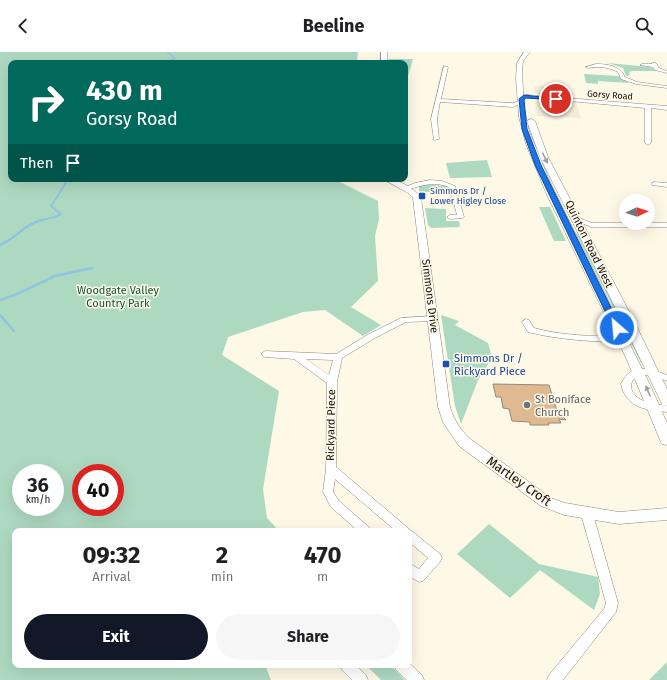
<!DOCTYPE html>
<style>
body{margin:0;font-family:"Fira Sans",sans-serif;background:#f6f6f6;color:#202124;height:100vh;display:flex;flex-direction:column;font-size:15px;white-space:nowrap}
*{box-sizing:border-box;margin:0}
p{font-size:13px;color:#757577}
.icon{flex:none;width:22px;height:22px;fill:none;stroke:currentColor;stroke-width:2;stroke-linecap:round;stroke-linejoin:round}
.map{position:relative;flex:1;overflow:hidden}
.sheet{position:absolute;left:12px;top:476px;width:400px;height:140px;display:flex;flex-direction:column;background:#fff;border-radius:8px;box-shadow:0 4px 16px #0002}
.sheet>*{flex:none}
.guide{position:absolute;left:8px;top:8px;width:400px;height:122px;border-radius:8px;box-shadow:0 4px 16px #0002;background:#00695c;color:#fff;overflow:hidden}
.needle{width:26px;rotate:87deg}
.controls{position:absolute;left:619px;top:142px;display:grid;gap:8px}
.controls a{display:grid;place-items:center;width:36px;height:36px;border-radius:50%;background:#fff;box-shadow:0 4px 16px #0002;font-size:20px}
.speed{position:absolute;left:12px;top:412px;display:flex;gap:8px;font-size:20px;font-weight:700;text-align:center}
.speed>*{display:grid;place-content:center;width:52px;height:52px;border-radius:50%;background:#fff;box-shadow:0 4px 16px #0002;line-height:1}
.speed small{font-size:10px;font-weight:400}
.speed .limit{border:6px solid #d22;background:#fff;color:#111}
.pin{position:absolute;display:grid;place-items:center;width:34px;height:34px;color:#fff;margin:-17px;border:2px solid #fff;border-radius:50%;box-shadow:0 1px 4px #0007}
.me{position:absolute;width:44px;margin:-22px;rotate:333deg;stroke-linejoin:round;filter:drop-shadow(0 0 3px #0008)}
.turn{display:flex;align-items:center;gap:14px;height:84px;padding:0 12px;font-size:18px}
.turn .icon{width:52px;height:52px;stroke-width:2.5}
.turn b{display:block;font-size:28px;line-height:34px}
.then{display:flex;align-items:center;height:38px;padding:0 12px;background:#0003;gap:8px;font-size:15px}
.eta{display:flex;justify-content:space-evenly;align-items:center;height:68px;text-align:center}
.eta b{font-size:24px;font-weight:700;line-height:28px}
.primary-button{display:flex;gap:8px;margin-top:auto;padding:8px 12px}
.primary-button a{flex:1;height:46px;border-radius:24px;background:#111827;color:#fff;font-size:16px;font-weight:700;line-height:46px;text-align:center}
.primary-button a+a{background:#f6f6f6;color:#202124}
header{display:flex;justify-content:space-between;align-items:center;height:52px;padding:0 12px;background:#fff;font-size:18px;font-weight:700}
.map>svg:first-child{display:block}
.built{fill:#f4ebd4}
.green{fill:#aed9c1;fill-rule:evenodd}
.lines{fill:none;stroke-linecap:round;stroke-linejoin:round}
.stream-far2{stroke:#91c4e2;stroke-width:1.5}
.stream-far1{stroke:#91c4e2;stroke-width:2}
.stream{stroke:#91c4e2;stroke-width:2.5}
.building{fill:#dfba91;stroke:#94887c}
.minor-casing{stroke:#8d8779;stroke-width:1}
.tertiary-casing{stroke:#8d8779;stroke-width:1}
.minor{fill:#fff;fill-rule:evenodd}
.tertiary{fill:#fff;fill-rule:evenodd}
.oneway{fill:#a1a09e}
.route{fill:#1a73e8;stroke:#114b97}
.transit-dot{fill:#1a4fb4;stroke:#fef8e7;stroke-width:1.5}
.worship-dot{fill:#6b7280;stroke:#fef8e7;stroke-width:1.5}
.labels{text-anchor:middle;dominant-baseline:central;stroke-width:3;stroke-linejoin:round;paint-order:stroke}
.far-street-label{font-size:9px;fill:#14110c;stroke:#fef8e7}
.far-transit-label{font-size:9px;fill:#164399;stroke:#fef8e7;text-anchor:start}
.street-label{font-size:11px;fill:#14110c;stroke:#fef8e7}
.park-label{font-size:11px;fill:#115136;stroke:#fef8e7}
.transit-label{font-size:11px;fill:#164399;stroke:#fef8e7;text-anchor:start}
.worship-label{font-size:11px;fill:#5b616d;stroke:#fef8e7;text-anchor:start}
.near-street-label{font-size:13px;fill:#14110c;stroke:#fef8e7}
</style>
<header><svg class="icon" aria-label="back" viewBox="0 0 24 24"><path d="M15 5l-7 7 7 7"/></svg>Beeline<svg class="icon" aria-label="search" viewBox="0 0 24 24"><circle cx="10" cy="10" r="6"/><path d="M15 15l6 6"/></svg></header>
<div class="map">
<svg width="667" height="628" viewBox="0 0 667 628">
<rect width="100%" height="100%" fill="#fef8e7"/>
<path class="built" d="M 534,34 L 567,35 L 568,46 L 543,44 L 535,41 Z
M 542,48 L 576,50 L 581,66 L 537,64 L 535,50 Z"/>
<path class="green" d="M 0,0 L 358,0 L 357,9 L 355,11 L 11,11 L 11,127 L 334,127 L 378,149 L 379,167 L 375,184 L 378,229 L 351,255 L 381,273 L 363,284 L 325,258 L 303,260 L 228,285 L 222,303 L 279,339 L 263,437 L 267,466 L 279,479 L 15,479 L 15,613 L 265,613 L 271,628 L 0,628 ZM 21,421 L 55,421 L 55,455 L 21,455 ZM 81,421 L 115,421 L 115,455 L 81,455 Z
M 389,7 L 413,7 L 405,34 L 405,11 L 389,11 Z
M 608,11 L 650,15 L 658,19 L 632,19 L 629,20 L 630,23 L 626,24 L 623,16 Z
M 584,22 L 618,24 L 629,31 L 598,29 L 598,32 L 586,31 Z
M 487,108 L 492,125 L 450,126 L 446,111 Z
M 423,132 L 448,134 L 451,140 L 419,140 L 419,134 Z
M 539,155 L 550,155 L 566,189 L 554,189 Z
M 425,156 L 446,157 L 446,169 L 459,169 L 460,175 L 431,176 L 428,173 Z
M 576,181 L 580,182 L 644,312 L 641,311 Z
M 441,263 L 459,269 L 455,273 L 488,291 L 492,306 L 478,328 L 461,372 L 455,354 Z
M 489,472 L 539,512 L 598,525 L 600,542 L 594,558 L 540,518 L 510,546 L 457,502 Z
M 667,610 L 667,628 L 650,628 L 650,627 Z
M 366,613 L 390,613 L 405,628 L 381,628 Z"/>
<g class="lines">
<path class="stream-far2" d="M 167,0 L 175,6 L 169,11"/>
<path class="stream-far1" d="M 38,169 L 55,165 L 61,162 L 51,154 L 66,131 L 64,127"/>
<path class="stream" d="M 0,193 C 16,186 26,171 43,168
M 0,248 L 17,242 L 55,224 L 92,216
M 0,263 L 14,279"/>
</g>
<path class="building" d="M 493,332 L 549,333 L 557,359 L 566,368 L 559,367 L 561,371 L 548,371 L 549,373 L 530,373 L 530,370 L 512,369 L 509,357 L 503,356 L 501,345 L 496,345 Z"/>
<g class="lines">
<defs>
<path id="minor" d="M 652,11 L 656,11 L 659,16 L 667,19 L 667,21 L 655,18 L 653,15 L 640,13 L 642,12 L 652,12 Z
M 596,12 C 608,12 620,14 625,25 L 637,30 L 667,34 L 667,36 L 636,32 L 621,27 L 618,20 C 608,15 599,14 588,16 L 586,15 Z
M 444,14 L 448,15 L 441,47 L 512,51 L 521,49 L 523,50 L 513,55 L 440,50 L 437,67 L 439,87 L 434,88 L 431,67 Z
M 528,43 L 667,54 L 667,58 L 651,56 L 651,91 L 648,93 L 645,91 L 645,56 L 526,45 L 526,43 Z
M 430,128 L 442,129 L 455,134 L 464,165 L 463,166 L 450,167 L 447,165 L 450,163 L 457,163 L 450,136 C 436,128 421,134 406,138 L 403,136 L 415,131 Z
M 654,130 L 667,131 L 667,135 L 652,133 L 652,131 Z
M 574,164 L 592,171 L 667,171 L 667,175 L 591,175 L 572,167 L 572,165 Z
M 433,264 L 436,265 L 437,267 L 436,269 L 406,270 L 375,286 L 342,306 L 337,330 L 336,415 L 408,476 L 409,478 L 413,480 L 440,502 L 442,506 L 440,510 L 423,529 L 419,530 L 409,524 L 409,511 L 419,517 L 428,506 L 409,490 L 409,479 L 396,479 L 335,427 L 333,440 L 339,449 L 370,476 L 372,479 L 358,479 L 331,455 L 323,440 L 326,417 L 327,331 L 294,307 L 265,305 L 261,302 L 265,299 L 336,302 L 369,282 L 401,266 ZM 306,307 L 333,308 L 329,323 Z
M 526,267 L 529,268 L 534,276 C 563,284 593,284 623,285 L 627,288 L 623,291 C 591,289 559,288 528,280 L 522,270 Z
M 637,317 L 650,317 L 667,323 L 667,329 C 661,327 655,324 649,323 C 634,321 624,334 637,345 C 645,352 657,352 667,354 L 667,360 C 646,358 626,356 621,332 C 625,324 628,320 637,317 Z
M 587,457 L 591,459 L 593,462 L 618,551 L 616,560 L 563,628 L 547,628 L 549,623 L 604,557 L 606,551 L 581,462 L 583,459 Z
M 409,611 L 422,623 L 424,628 L 407,628 L 396,618 L 394,613 L 409,613 Z
M 340,613 L 356,613 L 366,623 L 368,628 L 352,628 L 342,618 Z"/>
<path id="tertiary" d="M 381,0 L 387,0 L 387,11 L 381,11 Z
M 524,0 L 530,0 L 523,9 L 522,19 L 524,56 L 529,79 L 550,130 L 651,335 L 667,371 L 667,393 L 662,392 L 660,388 L 627,308 L 547,143 L 526,92 L 519,65 L 516,27 L 517,11 Z
M 531,67 L 535,69 L 548,105 L 632,265 L 667,337 L 667,354 L 662,353 L 661,350 L 620,265 L 540,105 L 527,69 Z
M 383,127 C 398,127 412,134 421,146 L 450,355 C 454,368 460,377 469,386 L 551,446 L 565,451 L 619,460 L 667,456 L 667,468 L 619,472 L 564,463 L 541,454 L 459,394 L 443,370 L 438,355 L 413,146 L 408,141 Z"/>
</defs>
<use href="#minor" class="minor-casing"/>
<use href="#tertiary" class="tertiary-casing"/>
<use href="#minor" class="minor"/>
<use href="#tertiary" class="tertiary"/>
</g>
<defs><path id="oneway-solid" d="M-6-.8H1V-3.2L6.5 0L1 3.2V.8H-6Z"/></defs>
<g class="oneway">
<use href="#oneway-solid" transform="translate(545 106) rotate(65)"/>
<use href="#oneway-solid" transform="translate(648 339) rotate(-113)"/>
</g>
<path class="route" d="M 524,43 L 559,47 L 556,48 L 526,46 L 524,48 L 527,77 L 541,113 L 621,276 L 620,278 L 617,279 L 613,276 L 535,113 L 522,77 L 519,47 Z"/>
<g class="transit-dot">
<rect x="418" y="140" width="8" height="8" rx="2"/>
<rect x="442" y="308" width="8" height="8" rx="2"/>
</g>
<circle class="worship-dot" cx="527" cy="353" r="4"/>
<g class="labels">
<g class="far-street-label">
<text transform="translate(610 43) rotate(4)">Gorsy Road</text>
</g>
<g class="far-transit-label">
<text x="430" y="139">Simmons Dr /<tspan x="430" dy="10">Lower Higley Close</tspan></text>
</g>
<g class="street-label">
<text transform="translate(589 192) rotate(64)">Quinton Road West</text>
<text transform="translate(430 244) rotate(83)">Simmons Drive</text>
<text transform="translate(331 373) rotate(-89)">Rickyard Piece</text>
</g>
<g class="park-label">
<text x="118" y="238">Woodgate Valley<tspan x="118" dy="13">Country Park</tspan></text>
</g>
<g class="transit-label">
<text x="454" y="306">Simmons Dr /<tspan x="454" dy="13">Rickyard Piece</tspan></text>
</g>
<g class="worship-label">
<text x="535" y="347">St Boniface<tspan x="535" dy="13">Church</tspan></text>
</g>
<g class="near-street-label">
<text transform="translate(519 429) rotate(35)">Martley Croft</text>
</g>
</g>
</svg>
<div class="controls">
<a><svg class="needle" viewBox="-14 -14 28 28"><path d="M0-13l5 13h-10z" fill="#e53935"/><path d="M0 13l5-13h-10z" fill="#757577"/></svg></a>
</div>
<div class="speed"><div>36<small>km/h</small></div><div class="limit">40</div></div>
<div class="pin" style="left:556px;top:47px;background:#d93025"><svg class="icon" aria-label="arrive" viewBox="0 0 24 24"><path d="M6 21V4h12l-3 4 3 4H6"/></svg></div>
<svg class="me" style="left:617px;top:276px" viewBox="-20 -20 40 40"><circle r="17" fill="#1a73e8" stroke="#fff" stroke-width="3"/><path d="M0-11L8 9 0 5-8 9z" fill="#fff"/></svg>
<div class="guide">
<div class="turn"><svg class="icon" aria-label="right" viewBox="0 0 24 24"><path d="M7 20v-9h11M14 6l5 5-5 5"/></svg><div><b>430 m</b>Gorsy Road</div></div>
<div class="then">Then<svg class="icon" aria-label="arrive" viewBox="0 0 24 24"><path d="M6 21V4h12l-3 4 3 4H6"/></svg></div>
</div>
<section class="sheet">
<div class="eta">
<div><b>09:32</b><p>Arrival</p></div>
<div><b>2</b><p>min</p></div>
<div><b>470</b><p>m</p></div>
</div>
<div class="primary-button"><a>Exit</a><a>Share</a></div>
</section>
</div>
